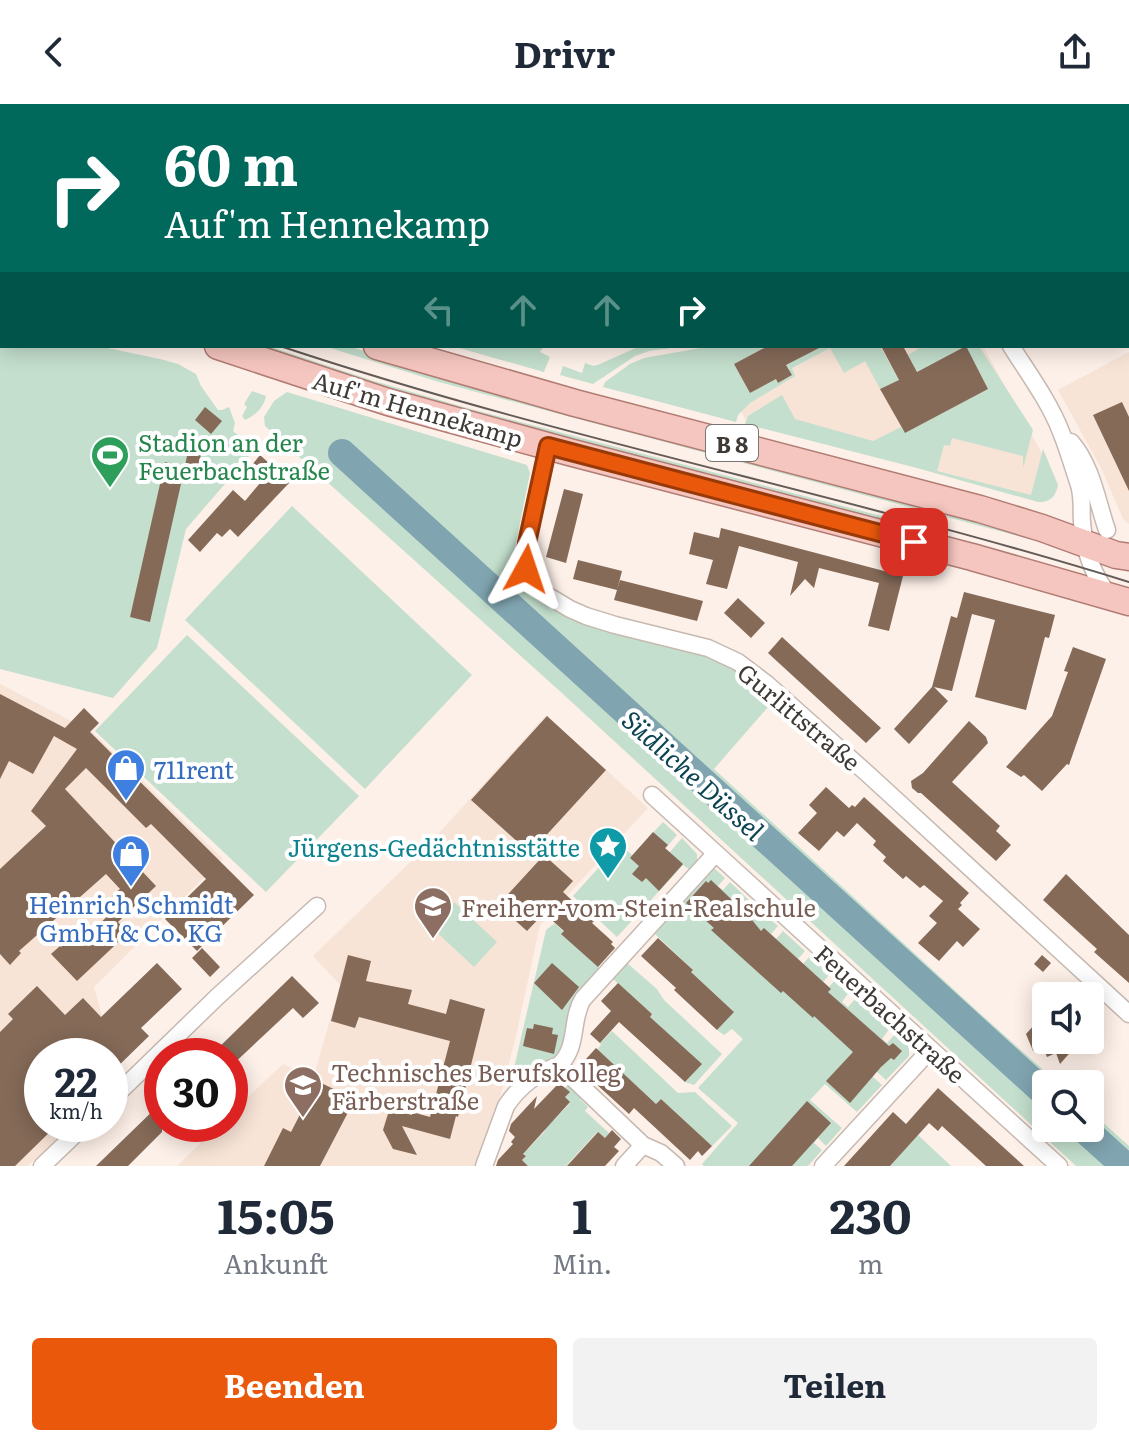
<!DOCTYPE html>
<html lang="de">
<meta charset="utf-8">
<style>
body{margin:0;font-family:Literata,serif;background:#f2f2f3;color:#1f2937;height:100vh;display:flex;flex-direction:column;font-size:30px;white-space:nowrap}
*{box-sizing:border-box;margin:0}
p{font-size:26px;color:#747a83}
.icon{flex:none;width:44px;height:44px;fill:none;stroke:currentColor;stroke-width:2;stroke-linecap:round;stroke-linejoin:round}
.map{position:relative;height:1062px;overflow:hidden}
.sheet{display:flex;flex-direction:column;background:#fff;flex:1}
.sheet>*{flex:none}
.top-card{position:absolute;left:0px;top:0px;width:1130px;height:244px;box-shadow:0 4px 20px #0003;background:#00695c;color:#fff;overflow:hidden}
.fabs{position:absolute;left:1032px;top:878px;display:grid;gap:16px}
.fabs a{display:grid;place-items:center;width:72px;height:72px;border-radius:8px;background:#fff;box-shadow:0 4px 20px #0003;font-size:40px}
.speed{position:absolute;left:24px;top:934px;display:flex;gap:16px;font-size:40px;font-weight:700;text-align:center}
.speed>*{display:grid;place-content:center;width:104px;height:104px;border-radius:50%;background:#fff;box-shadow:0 4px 20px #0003;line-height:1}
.speed small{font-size:20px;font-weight:400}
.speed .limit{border:12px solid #d22;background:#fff;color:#111}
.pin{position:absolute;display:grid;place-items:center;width:68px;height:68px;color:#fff;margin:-34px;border-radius:16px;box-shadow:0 4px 12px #0006}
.me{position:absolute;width:88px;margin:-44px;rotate:5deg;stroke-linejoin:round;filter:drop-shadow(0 0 6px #0008)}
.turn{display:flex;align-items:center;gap:28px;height:168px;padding:0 32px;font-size:36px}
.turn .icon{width:104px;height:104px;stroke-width:2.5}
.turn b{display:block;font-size:56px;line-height:68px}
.lanes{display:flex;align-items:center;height:76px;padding:0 32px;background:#0003;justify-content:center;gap:40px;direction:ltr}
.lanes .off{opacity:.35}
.eta{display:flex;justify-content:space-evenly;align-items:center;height:136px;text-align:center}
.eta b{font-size:48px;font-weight:700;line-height:56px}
.primary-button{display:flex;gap:16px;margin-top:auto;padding:16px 32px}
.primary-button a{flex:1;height:92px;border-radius:8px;background:#ea580c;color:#fff;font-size:32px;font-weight:700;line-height:92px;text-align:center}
.primary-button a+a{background:#f2f2f3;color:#1f2937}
header{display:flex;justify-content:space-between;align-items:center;height:104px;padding:0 32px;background:#fff;font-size:36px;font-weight:700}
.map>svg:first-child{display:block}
.built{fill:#f7e4d6}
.green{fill:#c4dfcd}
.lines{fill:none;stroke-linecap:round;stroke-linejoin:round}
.river{stroke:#80a5b1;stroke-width:28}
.building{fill:#856a58}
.street-casing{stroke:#c6b9b1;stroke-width:19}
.primary-casing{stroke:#b17c74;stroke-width:29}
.street{stroke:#fff;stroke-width:16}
.primary{stroke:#f5c6bf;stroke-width:26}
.tram{stroke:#625b57;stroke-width:2}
.route-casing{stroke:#983908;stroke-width:20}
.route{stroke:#ea580c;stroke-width:14}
.labels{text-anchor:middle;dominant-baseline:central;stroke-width:8;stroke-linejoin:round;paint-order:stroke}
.shield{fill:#fff;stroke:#797572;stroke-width:2}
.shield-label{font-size:22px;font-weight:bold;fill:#3f3a36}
.street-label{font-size:24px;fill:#3f3a36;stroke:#fff}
.leisure-label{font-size:24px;fill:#27864d;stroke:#fff;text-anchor:start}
.shop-label{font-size:24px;fill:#366cbe;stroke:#fff;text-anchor:start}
.culture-label{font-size:24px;fill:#0d838f;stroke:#fff;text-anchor:end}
.education-label{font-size:24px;fill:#785e54;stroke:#fff;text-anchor:start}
.water-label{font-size:26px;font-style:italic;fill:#0c4452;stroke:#fff}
</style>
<header><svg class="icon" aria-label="back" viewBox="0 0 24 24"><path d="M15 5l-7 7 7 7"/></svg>Drivr<svg class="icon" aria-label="share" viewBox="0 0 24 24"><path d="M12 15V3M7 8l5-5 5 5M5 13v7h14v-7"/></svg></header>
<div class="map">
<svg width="1129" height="1062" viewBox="0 0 1129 1062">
<rect width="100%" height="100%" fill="#fdf0e8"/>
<path class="built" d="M 501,0 L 727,0 L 724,2 L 497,2 Z
M 707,242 L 983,242 L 1055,373 L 1042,396 L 747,319 Z
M 1129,248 L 1129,420 L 1123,415 L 1101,364 L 1058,286 Z
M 0,580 L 91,627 L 223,755 L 94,883 L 102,912 L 61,952 L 42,952 L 42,1020 L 67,1020 L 71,1025 L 27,1062 L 0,1062 Z
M 546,611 L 648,704 L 540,821 L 516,932 L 494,1018 L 478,1062 L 177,1062 L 220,1020 L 230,1020 L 230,1010 L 283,960 L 313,975 L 340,881 L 313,852 L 429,740 Z"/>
<path class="green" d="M 0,0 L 271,0 L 267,2 L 2,2 L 2,130 L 0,130 Z
M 0,208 L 2,212 L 2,242 L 98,242 L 160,255 L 178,260 L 196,270 L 201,282 L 218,306 L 222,306 L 229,303 L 235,319 L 233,327 L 255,345 L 186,425 L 157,544 L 113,594 L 0,565 Z
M 240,242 L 268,242 L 374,277 L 467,304 L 889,414 L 888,418 L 537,332 Z
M 324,242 L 348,242 L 440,270 L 1035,429 L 1033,436 L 439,278 Z
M 452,242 L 544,242 L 540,248 L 550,253 L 544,268 Z
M 640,242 L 685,242 L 649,247 L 635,252 L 593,280 L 560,271 L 563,262 L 582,269 L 585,259 L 594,262 L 600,260 Z
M 712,242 L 763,242 L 764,244 L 734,260 L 750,289 L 776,275 L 778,279 L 791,272 L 786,261 L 823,242 L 880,242 L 899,276 L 880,285 L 865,257 L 844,269 L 830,244 L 792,264 L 795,272 L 750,299 L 738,311 L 736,318 L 603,283 L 605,278 L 630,260 L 644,254 Z
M 923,242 L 979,242 L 1033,326 L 1023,364 L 1023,352 L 952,334 L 950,342 L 944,341 L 937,367 L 1031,391 L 1043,345 L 1058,381 C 1056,392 1050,399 1038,398 L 917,364 L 745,320 L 748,312 L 782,291 L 795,315 L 873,337 L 901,323 L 905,329 L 988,285 L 966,242 L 917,268 L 908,251 Z
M 252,287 L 266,292 C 264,303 255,312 245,316 L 242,312 L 247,303 L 244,300 Z
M 287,288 L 527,361 L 530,369 L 514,449 C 513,465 521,472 532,482 L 720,557 L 746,571 L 775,595 L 714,665 L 974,904 L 1059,980 L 1046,980 L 1046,1024 L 1090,1024 L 1090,1007 L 1129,1042 L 1129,1062 L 1076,1062 L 563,590 L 265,322 L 264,313 L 274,297 Z
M 292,402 L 472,571 L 365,685 L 185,516 Z
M 187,531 L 359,692 L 266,788 L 95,627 Z
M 663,718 L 677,731 L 665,745 L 670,748 L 682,734 L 697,750 L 697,758 L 690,766 L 683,761 L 617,833 L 573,792 L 620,740 L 632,751 Z
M 714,764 L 725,774 L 718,782 L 723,786 L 730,778 L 751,798 L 744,806 L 749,811 L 756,803 L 778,822 L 771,830 L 776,835 L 783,827 L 805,847 L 798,855 L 803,860 L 810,852 L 830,870 L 823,878 L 829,883 L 836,875 L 849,888 L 842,898 L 848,903 L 856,894 L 890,924 L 882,935 L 887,939 L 896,929 L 909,942 L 909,952 L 886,976 L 876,967 L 871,971 L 882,981 L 857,1008 L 825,980 L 810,996 L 842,1024 L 826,1042 L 818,1034 L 814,1039 L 822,1046 L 808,1062 L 704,1062 L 702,1060 L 738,1019 L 698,984 L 743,935 L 732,925 L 724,931 L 717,926 L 733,907 L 691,868 L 692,865 L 655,830 L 667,816 L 663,812 L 708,765 Z
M 454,798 L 497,838 L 474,863 L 431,823 Z
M 555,819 L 600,865 L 562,947 L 550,959 L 511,977 L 546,826 Z
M 627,859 L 657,885 L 664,896 L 722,950 L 694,981 L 685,978 L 701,960 L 650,913 L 652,910 L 613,875 Z
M 612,927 L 678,989 L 695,988 L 732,1022 L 712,1042 L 661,995 L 656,1000 L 597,946 L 601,941 L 600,939 Z
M 569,980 L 582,992 L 580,995 L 588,1003 L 585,1007 L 609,1029 L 605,1034 L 597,1028 L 566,1062 L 528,1062 L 522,1056 L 526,1052 L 521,1047 L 528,1045 L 545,1027 L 537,1019 L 554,1016 L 570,999 L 565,993 L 569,989 L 565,984 Z
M 918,1031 L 951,1062 L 890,1062 Z"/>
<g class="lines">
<path class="river" d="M 39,0 L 40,2
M 342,349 L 1046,990
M 1083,1024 L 1125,1062"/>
</g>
<path class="building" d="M 768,242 L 823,242 L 786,261 L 792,271 L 778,279 L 776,275 L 750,289 L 734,260 Z
M 881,242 L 903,242 L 917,268 L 966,242 L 988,285 L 905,329 L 880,285 L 899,276 Z
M 1122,298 L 1129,313 L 1129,387 L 1093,311 Z
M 205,303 L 222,317 L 211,330 L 195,316 Z
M 189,342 L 202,345 L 198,365 L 185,362 Z
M 260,351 L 290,378 L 238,433 L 230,425 L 222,433 L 217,429 L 200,448 L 188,436 L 233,386 L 245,397 L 260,379 L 247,367 Z
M 165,358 L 185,362 L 150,518 L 130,513 Z
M 564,385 L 583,390 L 566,459 L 546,453 Z
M 721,424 L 903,472 L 889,527 L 868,522 L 879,479 L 819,464 L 814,484 L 805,475 L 790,492 L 798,458 L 739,442 L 727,485 L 706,480 L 713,456 L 689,450 L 694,428 L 719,434 Z
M 578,456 L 622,467 L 617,486 L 573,475 Z
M 620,476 L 703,497 L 697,517 L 614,496 Z
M 964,488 L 1055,511 L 1049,534 L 1045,533 L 1026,606 L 975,593 L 995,516 L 972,510 L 952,587 L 934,583 L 948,597 L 909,640 L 894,625 L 932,583 L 951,512 L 957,514 Z
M 738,494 L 765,519 L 751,534 L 724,509 Z
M 782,533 L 881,624 L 866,639 L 768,549 Z
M 1073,543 L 1106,555 L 1069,661 L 1067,660 L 1042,687 L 1024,671 L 1021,673 L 1006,663 L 1052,612 L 1068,568 L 1064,567 Z
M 0,590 L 65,624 L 84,604 L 99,619 L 90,628 L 254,791 L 197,847 L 165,815 L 206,775 L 151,720 L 146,724 L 86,664 L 65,685 L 156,782 L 118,818 L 128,829 L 77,877 L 51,850 L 60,842 L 61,843 L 84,822 L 90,829 L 120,800 L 112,792 L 120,785 L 106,770 L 19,847 L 21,849 L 10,861 L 0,850 L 0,765 L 46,722 L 31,707 L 77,645 L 54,632 L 33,670 L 9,657 L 0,675 Z
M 547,612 L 606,666 L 530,749 L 471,696 Z
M 969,617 L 986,633 L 988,639 L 952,678 L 1000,722 L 996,727 L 1011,741 L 996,757 L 921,689 L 918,689 L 912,684 L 911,677 L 923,669 Z
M 826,683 L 849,704 L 852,701 L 855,703 L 864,693 L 969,789 L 960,799 L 962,801 L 958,805 L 980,825 L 963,843 L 957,837 L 939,857 L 918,839 L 937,819 L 929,812 L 943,797 L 924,781 L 920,784 L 906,772 L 903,775 L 883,757 L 886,753 L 873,741 L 876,737 L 857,719 L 844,733 L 837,727 L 819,747 L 798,729 L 817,709 L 809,701 Z
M 653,728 L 668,741 L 665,744 L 683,760 L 659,787 L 646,774 L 642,778 L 632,770 L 639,762 L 630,754 Z
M 544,751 L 573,777 L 563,788 L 594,817 L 592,819 L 613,838 L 611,840 L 615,844 L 598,863 L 561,830 L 564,827 L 544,809 L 527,827 L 498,801 Z
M 1066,770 L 1129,831 L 1129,879 L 1094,848 L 1097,845 L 1043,796 Z
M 711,776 L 748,811 L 761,827 L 764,824 L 831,885 L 828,888 L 889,942 L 893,939 L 902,947 L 894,956 L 891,954 L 881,963 L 850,999 L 826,977 L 853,948 L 814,912 L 813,914 L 783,887 L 781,889 L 711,826 L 714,824 L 686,799 L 706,777 L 708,779 Z
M 658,834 L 693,866 L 691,868 L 734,908 L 717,926 L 674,886 L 676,884 L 641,852 Z
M 202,844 L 220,863 L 210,873 L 192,854 Z
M 348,851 L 371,857 L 366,877 L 412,886 L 408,900 L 446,910 L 450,895 L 485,905 L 458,1013 L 456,1012 L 450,1035 L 402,1022 L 417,1051 L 393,1045 L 383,1026 L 391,1000 L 394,1006 L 412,1011 L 412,1008 L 430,1013 L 450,937 L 359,913 L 355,924 L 331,917 Z
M 1042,851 L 1051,859 L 1043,868 L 1034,860 Z
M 157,859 L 182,885 L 141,924 L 149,932 L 110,970 L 110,952 L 42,952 L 42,1020 L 58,1020 L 15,1062 L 0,1062 L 0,928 L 13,915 L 8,910 L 37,882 L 65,911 L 83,894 L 101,913 Z
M 552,859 L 579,883 L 562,906 L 534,879 Z
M 292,872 L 319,899 L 303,914 L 293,904 L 230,963 L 230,952 L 210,952 Z
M 618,879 L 652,910 L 650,913 L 702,960 L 685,978 L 619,918 L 600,939 L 590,930 L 611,907 L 601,897 Z
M 1046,908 L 1046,936 L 1081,936 L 1060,960 L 1056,949 L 1047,953 L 1043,943 L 1033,947 L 1026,930 Z
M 534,920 L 553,924 L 552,930 L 558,931 L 554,950 L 523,942 L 527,924 L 533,925 Z
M 596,944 L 656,1000 L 661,995 L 712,1042 L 702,1052 L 698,1047 L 690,1056 L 634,1004 L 629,1010 L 583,968 L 591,959 L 586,955 Z
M 321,979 L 355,995 L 320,1062 L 264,1062 L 283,1024 L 291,1028 L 312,987 L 316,989 Z
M 559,979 L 570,988 L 565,993 L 570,998 L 523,1050 L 526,1052 L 522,1056 L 528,1062 L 496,1062 L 498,1056 L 513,1040 L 511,1038 L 515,1033 L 509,1027 L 511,1020 L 537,992 L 534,1005 Z
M 938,984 L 1024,1062 L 986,1062 L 942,1022 L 938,1027 L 929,1019 L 890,1062 L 844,1062 L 893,1008 L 906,1020 Z
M 807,997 L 831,1019 L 792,1062 L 749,1062 Z
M 162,998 L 162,1028 L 128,1062 L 96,1062 Z
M 612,1026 L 621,1035 L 614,1043 L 619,1047 L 605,1062 L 567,1062 L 598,1028 L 605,1034 Z"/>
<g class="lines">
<defs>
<path id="street" d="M 884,0 L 885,2
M 1011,242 C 1028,269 1049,297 1061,328 C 1068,345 1073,363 1079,381 C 1083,394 1081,405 1082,418 C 1084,445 1092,471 1110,492
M 1071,338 C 1092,362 1097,397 1107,426
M 548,342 L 527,439 L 525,456 L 526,465 L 537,483 L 545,490 L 570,505 L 586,512 L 615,521 L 708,544 L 738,558 L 767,580 L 870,672 L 1129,910
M 652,691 L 1059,1062
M 110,997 L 217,893 L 317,802
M 42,1062 L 86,1020
M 484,1062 L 506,1002 C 520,981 536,970 559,961
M 624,1062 L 643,1041
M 676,1062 L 661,1049 L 643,1041 L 559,961 C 579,943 570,916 583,895 L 716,749
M 823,1062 L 930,946"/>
<path id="primary" d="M 0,148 L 2,148
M 0,188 L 2,188
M 218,242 L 388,298 L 569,348 L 972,453 L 1129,498
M 377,242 L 575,299 L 980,405 L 1042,424 L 1116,451 L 1129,453"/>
</defs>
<use href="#street" class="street-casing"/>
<use href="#primary" class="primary-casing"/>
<use href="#street" class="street"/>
<use href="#primary" class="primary"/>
<path class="tram" d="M 0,171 L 2,171
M 280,242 C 559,335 849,391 1129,478"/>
</g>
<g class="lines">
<defs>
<path id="route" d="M 526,465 L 525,456 L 527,439 L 548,342 L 914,438"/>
</defs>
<use href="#route" class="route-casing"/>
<use href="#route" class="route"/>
</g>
<defs>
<symbol id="stadium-pin" viewBox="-11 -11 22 30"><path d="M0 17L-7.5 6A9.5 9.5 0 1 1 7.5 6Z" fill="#2e9e5b" stroke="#fff"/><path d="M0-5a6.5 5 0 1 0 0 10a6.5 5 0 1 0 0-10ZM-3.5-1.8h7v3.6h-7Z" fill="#fff"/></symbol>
<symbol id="shop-pin" viewBox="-11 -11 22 30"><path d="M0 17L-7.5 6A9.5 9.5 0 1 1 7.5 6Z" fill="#3f7fe0" stroke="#fff"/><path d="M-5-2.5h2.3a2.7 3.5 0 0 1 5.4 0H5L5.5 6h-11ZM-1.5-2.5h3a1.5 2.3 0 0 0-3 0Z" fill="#fff"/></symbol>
<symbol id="sight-pin" viewBox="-11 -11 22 30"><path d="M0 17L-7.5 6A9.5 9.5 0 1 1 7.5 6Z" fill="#0f9aa8" stroke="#fff"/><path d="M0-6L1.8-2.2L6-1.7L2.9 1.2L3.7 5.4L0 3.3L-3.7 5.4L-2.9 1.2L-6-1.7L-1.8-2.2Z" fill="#fff"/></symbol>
<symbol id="school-pin" viewBox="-11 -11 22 30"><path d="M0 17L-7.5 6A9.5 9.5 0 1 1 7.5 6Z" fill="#8d6e63" stroke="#fff"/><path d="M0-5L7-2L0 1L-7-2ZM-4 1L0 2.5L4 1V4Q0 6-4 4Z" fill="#fff"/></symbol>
</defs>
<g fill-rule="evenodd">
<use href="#stadium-pin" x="88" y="329" width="44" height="60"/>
<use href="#shop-pin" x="104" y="642" width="44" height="60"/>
<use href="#sight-pin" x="586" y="720" width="44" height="60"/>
<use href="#shop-pin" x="109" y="728" width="44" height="60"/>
<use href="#school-pin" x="411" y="780" width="44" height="60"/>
<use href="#school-pin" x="281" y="959" width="44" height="60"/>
</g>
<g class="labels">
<rect class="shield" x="706" y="321" width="52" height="36" rx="6"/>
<g class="shield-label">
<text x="732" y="339">B 8</text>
</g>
<g class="street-label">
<text transform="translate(418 304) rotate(16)">Auf'm Hennekamp</text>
<text transform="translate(800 612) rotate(40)">Gurlittstraße</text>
<text transform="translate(891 909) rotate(42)">Feuerbachstraße</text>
</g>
<g class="leisure-label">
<text x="138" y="337">Stadion an der<tspan x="138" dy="28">Feuerbachstraße</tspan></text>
</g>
<g class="shop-label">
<text x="154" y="664">711rent</text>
<text x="131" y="799" text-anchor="middle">Heinrich Schmidt<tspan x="131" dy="28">GmbH &amp; Co. KG</tspan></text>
</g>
<g class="culture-label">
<text x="580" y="742">Jürgens-Gedächtnisstätte</text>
</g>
<g class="education-label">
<text x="461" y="802">Freiherr-vom-Stein-Realschule</text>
<text x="331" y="967">Technisches Berufskolleg<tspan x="331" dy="28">Färberstraße</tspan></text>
</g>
<g class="water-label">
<text transform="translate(694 670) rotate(42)">Südliche Düssel</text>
</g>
</g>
</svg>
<div class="fabs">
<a><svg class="icon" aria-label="sound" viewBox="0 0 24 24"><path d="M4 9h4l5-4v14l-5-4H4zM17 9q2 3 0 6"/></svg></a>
<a><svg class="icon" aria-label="search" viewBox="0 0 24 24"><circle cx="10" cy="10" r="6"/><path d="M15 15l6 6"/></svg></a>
</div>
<div class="speed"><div>22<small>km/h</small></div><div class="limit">30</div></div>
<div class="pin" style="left:914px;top:438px;background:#d93025"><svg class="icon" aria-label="arrive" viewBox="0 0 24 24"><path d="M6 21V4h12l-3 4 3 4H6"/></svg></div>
<svg class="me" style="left:526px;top:465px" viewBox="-20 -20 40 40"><path d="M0-17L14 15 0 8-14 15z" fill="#ea580c" stroke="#fff" stroke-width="4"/></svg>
<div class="top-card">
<div class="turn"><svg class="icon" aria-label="right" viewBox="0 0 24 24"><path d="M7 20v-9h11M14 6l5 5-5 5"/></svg><div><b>60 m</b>Auf'm Hennekamp</div></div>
<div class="lanes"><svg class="icon off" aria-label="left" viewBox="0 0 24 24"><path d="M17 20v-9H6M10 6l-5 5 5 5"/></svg><svg class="icon off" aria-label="ahead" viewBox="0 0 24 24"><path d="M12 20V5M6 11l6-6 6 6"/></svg><svg class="icon off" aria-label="ahead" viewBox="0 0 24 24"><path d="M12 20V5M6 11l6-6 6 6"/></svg><svg class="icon" aria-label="right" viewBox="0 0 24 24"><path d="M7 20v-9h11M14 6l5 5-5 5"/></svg></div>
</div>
</div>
<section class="sheet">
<div class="eta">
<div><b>15:05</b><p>Ankunft</p></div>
<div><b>1</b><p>Min.</p></div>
<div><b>230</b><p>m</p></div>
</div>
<div class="primary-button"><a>Beenden</a><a>Teilen</a></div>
</section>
